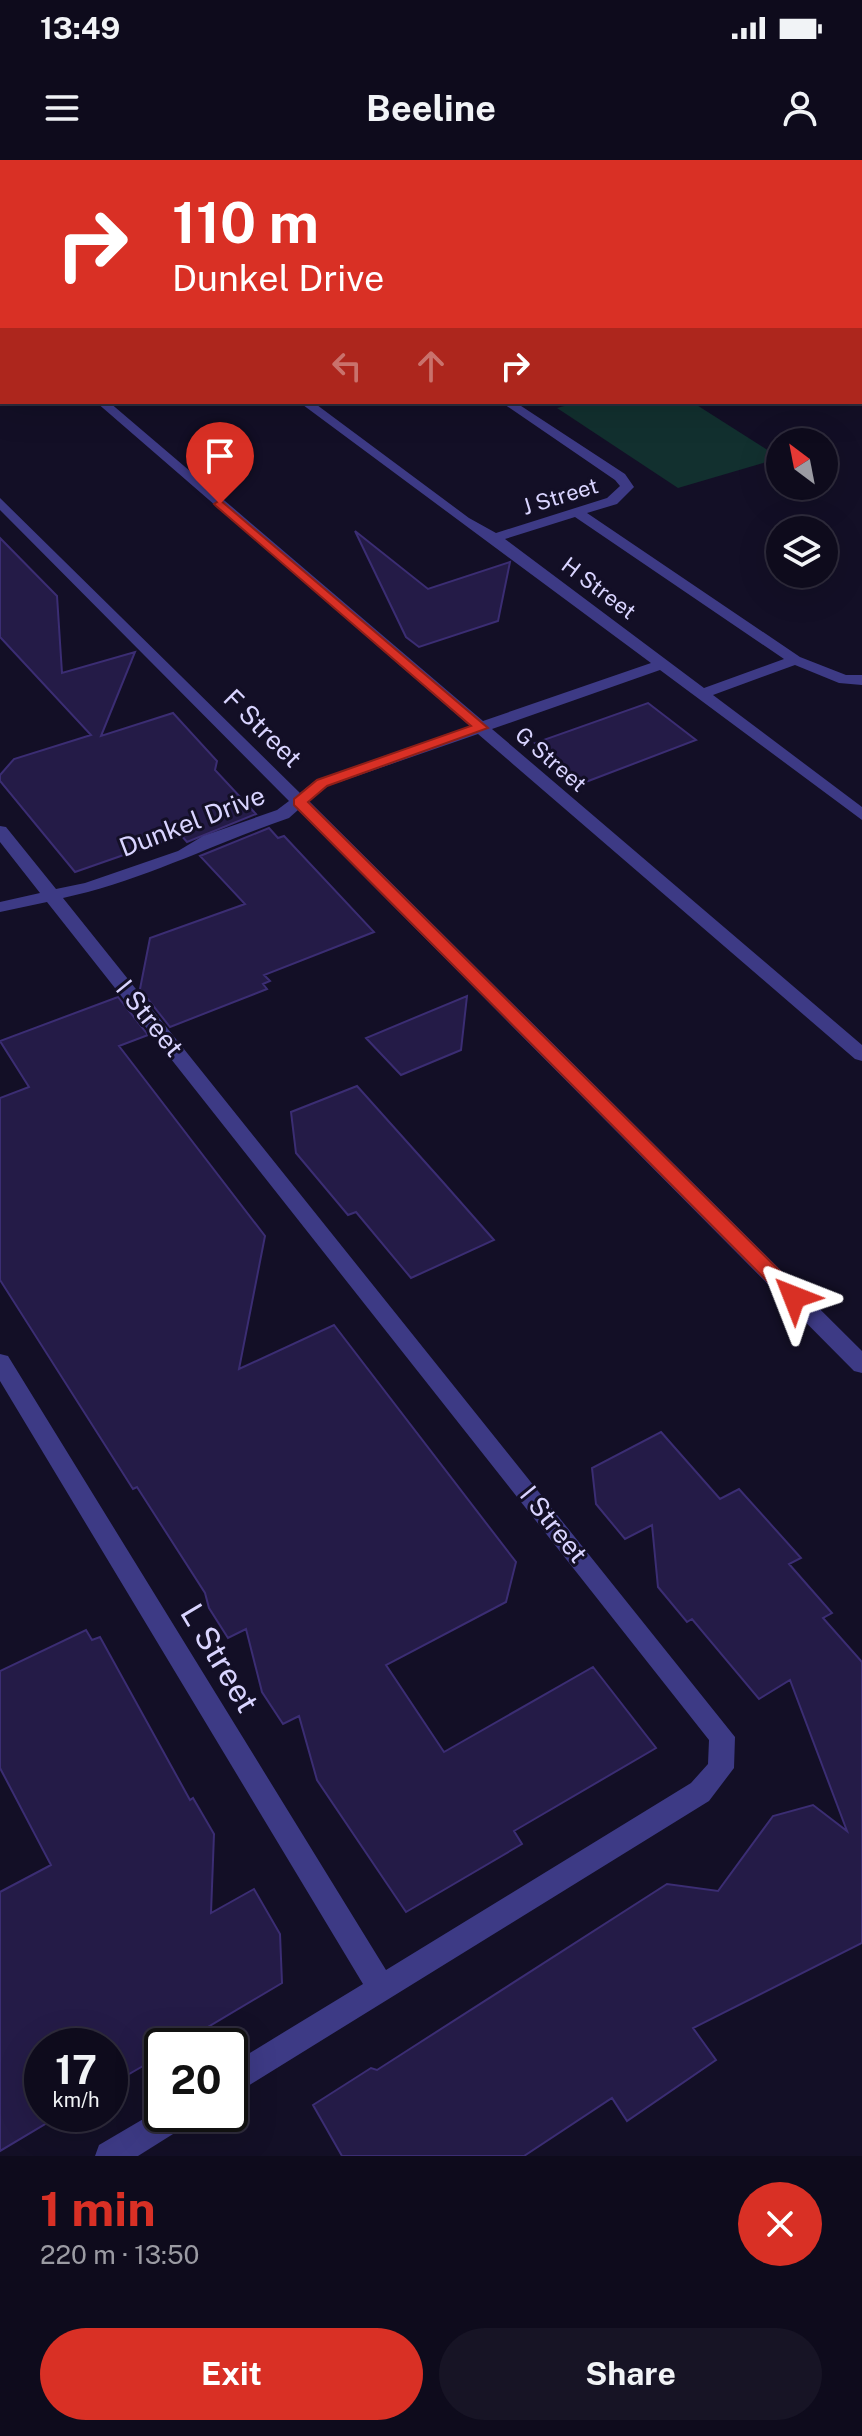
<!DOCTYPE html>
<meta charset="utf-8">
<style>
body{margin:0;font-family:"Public Sans",sans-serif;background:#171425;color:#f1f3f6;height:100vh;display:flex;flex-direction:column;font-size:30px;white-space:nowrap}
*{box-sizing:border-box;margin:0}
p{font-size:26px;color:#9b9ba3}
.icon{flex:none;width:44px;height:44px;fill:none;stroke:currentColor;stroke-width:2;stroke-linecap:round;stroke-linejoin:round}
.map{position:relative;height:1996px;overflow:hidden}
.details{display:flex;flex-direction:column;background:#0e0b1c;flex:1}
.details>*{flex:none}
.hud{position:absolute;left:0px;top:0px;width:862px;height:244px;box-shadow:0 8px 32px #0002,0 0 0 2px #2e2b3b;background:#d93025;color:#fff;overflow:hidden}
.needle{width:52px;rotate:328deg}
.controls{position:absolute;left:766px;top:268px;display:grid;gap:16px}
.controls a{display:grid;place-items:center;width:72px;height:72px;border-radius:50%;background:#0e0b1c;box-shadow:0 8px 32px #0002,0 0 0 2px #2e2b3b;font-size:40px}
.speed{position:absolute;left:24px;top:1868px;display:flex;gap:16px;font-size:40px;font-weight:700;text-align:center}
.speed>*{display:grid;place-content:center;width:104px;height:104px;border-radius:50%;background:#0e0b1c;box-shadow:0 8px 32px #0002,0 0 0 2px #2e2b3b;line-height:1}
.speed small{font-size:20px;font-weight:400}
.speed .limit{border:4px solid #111;border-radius:12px;background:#fff;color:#111}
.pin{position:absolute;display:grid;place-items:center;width:68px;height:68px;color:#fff;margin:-82px -34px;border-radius:50% 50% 50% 0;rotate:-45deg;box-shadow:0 0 8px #0007}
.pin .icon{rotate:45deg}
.me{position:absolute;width:88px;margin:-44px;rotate:315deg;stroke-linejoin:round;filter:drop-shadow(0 0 6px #0008)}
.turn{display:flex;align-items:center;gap:28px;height:168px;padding:0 40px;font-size:36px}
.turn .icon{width:104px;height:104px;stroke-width:2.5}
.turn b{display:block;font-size:56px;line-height:68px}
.lanes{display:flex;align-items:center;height:76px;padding:0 40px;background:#0003;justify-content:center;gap:40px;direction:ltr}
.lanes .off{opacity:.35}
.round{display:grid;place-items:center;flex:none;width:84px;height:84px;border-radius:42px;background:#171425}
.head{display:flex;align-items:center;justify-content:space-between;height:136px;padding:0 40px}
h1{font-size:48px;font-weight:700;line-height:60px;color:#d93025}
.cta{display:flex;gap:16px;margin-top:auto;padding:16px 40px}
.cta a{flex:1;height:92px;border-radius:48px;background:#d93025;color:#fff;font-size:32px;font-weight:700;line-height:92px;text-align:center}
.cta a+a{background:#171425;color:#f1f3f6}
.status{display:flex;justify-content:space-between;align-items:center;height:56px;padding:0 40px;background:#0e0b1c;direction:ltr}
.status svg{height:22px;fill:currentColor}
header{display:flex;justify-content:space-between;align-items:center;height:104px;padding:0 40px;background:#0e0b1c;font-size:36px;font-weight:700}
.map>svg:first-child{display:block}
.green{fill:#12302f}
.building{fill:#241b47;stroke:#3b2d73;stroke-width:2}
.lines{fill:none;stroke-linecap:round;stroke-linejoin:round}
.lane{fill:#3d3a85;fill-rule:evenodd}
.route{fill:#d93025;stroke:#8d1f18;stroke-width:2}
.labels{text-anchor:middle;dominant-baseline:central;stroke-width:6;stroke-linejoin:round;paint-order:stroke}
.far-street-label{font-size:22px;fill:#d9d4ff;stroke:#130f26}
.street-label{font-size:26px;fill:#d9d4ff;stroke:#130f26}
.near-street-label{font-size:32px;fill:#d9d4ff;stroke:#130f26}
</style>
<div class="status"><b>13:49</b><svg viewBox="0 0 49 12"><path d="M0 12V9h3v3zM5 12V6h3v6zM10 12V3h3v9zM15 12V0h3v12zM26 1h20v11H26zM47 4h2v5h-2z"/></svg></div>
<header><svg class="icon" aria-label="menu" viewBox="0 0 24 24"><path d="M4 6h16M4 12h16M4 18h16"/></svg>Beeline<svg class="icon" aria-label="person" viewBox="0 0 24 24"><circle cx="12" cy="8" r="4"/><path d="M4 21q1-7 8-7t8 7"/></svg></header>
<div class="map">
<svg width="862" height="1996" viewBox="0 0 862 1996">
<rect width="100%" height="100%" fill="#130f26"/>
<path class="green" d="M 579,242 L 692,242 L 780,298 L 678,328 L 557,248 Z"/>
<path class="building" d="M 355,371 L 428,429 L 510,402 L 498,461 L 419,487 L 406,477 Z
M 0,378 L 57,436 L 62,513 L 135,492 L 101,576 L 173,553 L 217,601 L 215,610 L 256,654 L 187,682 L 181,675 L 75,712 L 0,621 L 0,615 L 14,599 L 91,575 L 0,477 Z
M 648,543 L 696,580 L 583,623 L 535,583 Z
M 269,668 L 278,678 L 284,676 L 374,772 L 264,815 L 270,821 L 263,824 L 267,829 L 170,867 L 140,829 L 150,778 L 245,744 L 200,696 Z
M 467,836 L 461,890 L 401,915 L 366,878 Z
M 118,837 L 148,875 L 119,886 L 265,1076 L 239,1209 L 334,1165 L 516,1402 L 506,1442 L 386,1505 L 444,1592 L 593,1507 L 656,1588 L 514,1671 L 522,1684 L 406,1752 L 317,1620 L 299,1556 L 283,1564 L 262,1532 L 246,1469 L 228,1478 L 209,1448 L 205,1433 L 137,1327 L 133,1329 L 0,1120 L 0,938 L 29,927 L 0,881 Z
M 357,926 L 442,1021 L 494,1080 L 411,1118 L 356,1052 L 348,1055 L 296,993 L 291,952 Z
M 661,1272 L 720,1339 L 739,1329 L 801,1398 L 789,1404 L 832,1453 L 823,1458 L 862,1502 L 862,1783 L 693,1868 L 716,1900 L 627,1961 L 612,1938 L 524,1996 L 342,1996 L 313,1945 L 371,1908 L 377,1910 L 667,1724 L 718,1731 L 773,1656 L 813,1645 L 847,1671 L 790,1520 L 759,1539 L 692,1459 L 687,1462 L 658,1427 L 652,1365 L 625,1379 L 596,1344 L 592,1308 Z
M 86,1470 L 92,1480 L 100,1477 L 190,1640 L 193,1638 L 214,1674 L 211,1753 L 254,1729 L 280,1774 L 282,1823 L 176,1886 L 162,1886 L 162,1895 L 110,1925 L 110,1886 L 42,1886 L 42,1954 L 62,1954 L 0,1991 L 0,1732 L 51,1705 L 0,1608 L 0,1511 Z"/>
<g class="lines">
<path class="lane" d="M 134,0 L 153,0 L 133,2 Z
M 317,0 L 329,0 L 330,2 L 318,2 Z
M 395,0 L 413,0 L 394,2 Z
M 656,0 L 669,0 L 670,2 L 657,2 Z
M 819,0 L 832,0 L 833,2 L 820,2 Z
M 860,14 L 862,14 L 862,21 L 860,21 Z
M 0,27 L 2,27 L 0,34 Z
M 860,97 L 862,97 L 862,104 L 860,104 Z
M 0,151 L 2,151 L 2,159 L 0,159 Z
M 860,194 L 862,195 L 862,203 L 860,202 Z
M 96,242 L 109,242 L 483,561 L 651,503 L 299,242 L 313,242 L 469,358 L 496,373 L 607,338 L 620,326 L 615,320 L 501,242 L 515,242 L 625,314 L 634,327 L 617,344 L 587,353 L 800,497 L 846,515 L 862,515 L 862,525 L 839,523 L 795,505 L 713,535 L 862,647 L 862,660 L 660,510 L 492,569 L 862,885 L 862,901 L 855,899 L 478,574 L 328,626 L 309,641 L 862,1191 L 862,1213 L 854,1211 L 298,650 L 289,658 C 213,684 142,721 63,738 L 735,1577 L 734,1608 L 709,1641 L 230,1937 L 230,1905 L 363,1824 L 0,1221 L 0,1194 L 8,1196 L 386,1810 L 691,1623 L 708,1604 L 709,1580 L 47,742 L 0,752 L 0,742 L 40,733 L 0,682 L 0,666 L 6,667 L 56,729 L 85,723 L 178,691 L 203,676 L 277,650 L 289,641 L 0,350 L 0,338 L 300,633 L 316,620 L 470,566 ZM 575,357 L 784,499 L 704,528 L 505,379 Z
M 162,1948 L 162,1954 L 194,1954 L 189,1964 L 138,1996 L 95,1996 L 99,1985 Z"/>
</g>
<path class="route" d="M 220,340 L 488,568 L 327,626 L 308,642 L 801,1132 L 804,1137 L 801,1142 L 788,1142 L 294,645 L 294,639 L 317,620 L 471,566 L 216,346 L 214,344 Z"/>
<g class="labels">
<g class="far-street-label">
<text transform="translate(560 336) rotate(-17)">J Street</text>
<text transform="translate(599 428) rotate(37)">H Street</text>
<text transform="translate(551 599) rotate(41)">G Street</text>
</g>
<g class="street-label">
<text transform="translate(263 568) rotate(45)">F Street</text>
<text transform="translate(192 661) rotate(-21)">Dunkel Drive</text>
<text transform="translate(150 858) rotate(51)">I Street</text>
<text transform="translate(554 1364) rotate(51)">I Street</text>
</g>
<g class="near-street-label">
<text transform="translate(220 1498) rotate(59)">L Street</text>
</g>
</g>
</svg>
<div class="controls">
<a><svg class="needle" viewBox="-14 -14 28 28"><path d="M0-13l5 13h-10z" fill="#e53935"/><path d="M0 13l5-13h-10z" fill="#9b9ba3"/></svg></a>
<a><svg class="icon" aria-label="layers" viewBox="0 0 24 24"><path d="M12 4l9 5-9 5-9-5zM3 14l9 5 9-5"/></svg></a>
</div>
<div class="speed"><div>17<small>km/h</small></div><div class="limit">20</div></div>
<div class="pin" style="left:220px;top:344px;background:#d93025"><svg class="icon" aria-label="arrive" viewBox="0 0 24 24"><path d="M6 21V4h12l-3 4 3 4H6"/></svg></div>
<svg class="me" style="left:794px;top:1137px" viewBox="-20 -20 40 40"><path d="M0-17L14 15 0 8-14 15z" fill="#d93025" stroke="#fff" stroke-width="4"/></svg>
<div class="hud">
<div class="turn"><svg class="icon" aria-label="right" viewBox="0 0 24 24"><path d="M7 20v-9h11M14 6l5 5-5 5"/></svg><div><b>110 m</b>Dunkel Drive</div></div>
<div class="lanes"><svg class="icon off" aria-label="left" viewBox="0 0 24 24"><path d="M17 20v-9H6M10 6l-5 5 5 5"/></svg><svg class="icon off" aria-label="ahead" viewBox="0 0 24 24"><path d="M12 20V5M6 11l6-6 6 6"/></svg><svg class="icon" aria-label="right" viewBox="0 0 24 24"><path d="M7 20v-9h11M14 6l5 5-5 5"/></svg></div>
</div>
</div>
<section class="details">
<div class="head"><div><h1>1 min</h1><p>220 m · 13:50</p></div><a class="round" style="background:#d93025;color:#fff"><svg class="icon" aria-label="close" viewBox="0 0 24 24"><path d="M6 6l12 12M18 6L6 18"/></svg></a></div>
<div class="cta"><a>Exit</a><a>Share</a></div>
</section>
